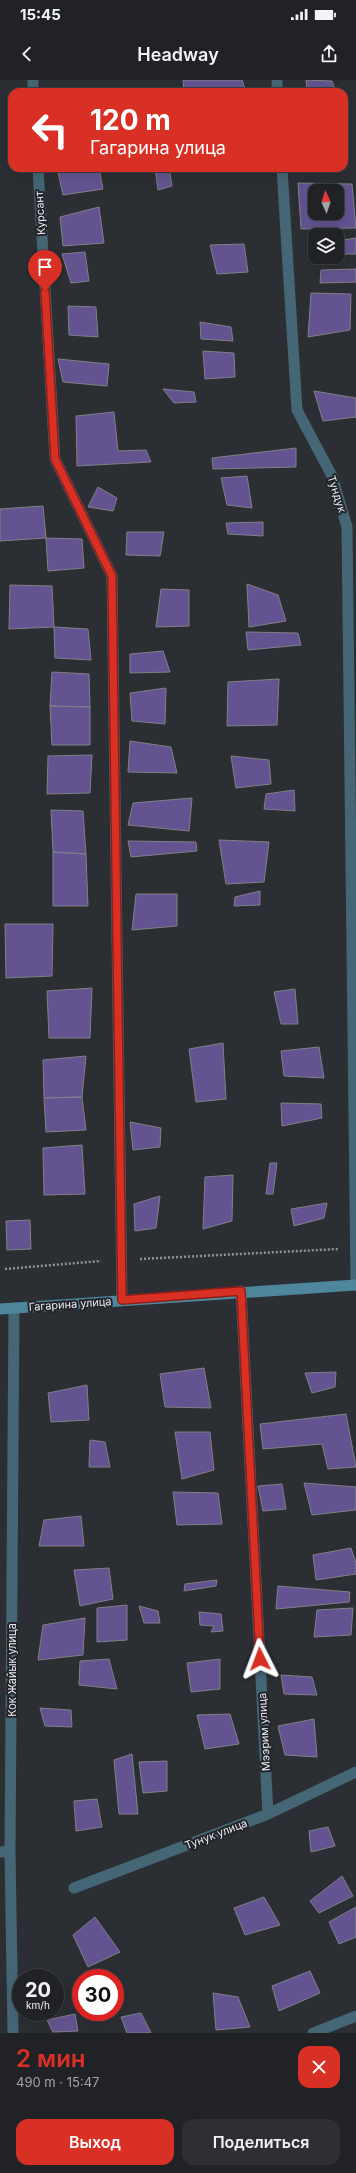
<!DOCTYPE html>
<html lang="ru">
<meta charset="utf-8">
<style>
body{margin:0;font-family:Inter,sans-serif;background:#2d2f32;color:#f1f3f6;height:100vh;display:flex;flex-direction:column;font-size:15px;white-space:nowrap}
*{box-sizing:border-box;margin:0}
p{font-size:13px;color:#a2a4a7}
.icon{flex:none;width:22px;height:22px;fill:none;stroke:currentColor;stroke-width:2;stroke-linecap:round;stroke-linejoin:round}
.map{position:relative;height:1953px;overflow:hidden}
.drawer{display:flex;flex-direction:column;background:#202226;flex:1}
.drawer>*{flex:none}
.top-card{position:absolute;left:8px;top:8px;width:340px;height:84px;border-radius:12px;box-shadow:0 4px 16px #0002,0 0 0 1px #3d3f43;background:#d93025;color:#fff;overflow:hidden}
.needle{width:26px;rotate:357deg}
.controls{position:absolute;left:308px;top:104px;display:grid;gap:8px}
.controls a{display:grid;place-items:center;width:36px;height:36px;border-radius:8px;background:#202226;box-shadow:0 4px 16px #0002,0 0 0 1px #3d3f43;font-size:20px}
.speed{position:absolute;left:12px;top:1889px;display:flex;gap:8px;font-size:20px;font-weight:700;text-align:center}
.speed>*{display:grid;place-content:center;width:52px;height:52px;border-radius:50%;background:#202226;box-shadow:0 4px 16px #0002,0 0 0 1px #3d3f43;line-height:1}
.speed small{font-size:10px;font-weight:400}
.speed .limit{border:6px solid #d22;background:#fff;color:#111}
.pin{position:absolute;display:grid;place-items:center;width:34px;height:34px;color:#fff;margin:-41px -17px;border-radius:50% 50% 50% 0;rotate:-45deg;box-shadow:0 0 4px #0007}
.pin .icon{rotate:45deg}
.me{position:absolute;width:44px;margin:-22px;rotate:357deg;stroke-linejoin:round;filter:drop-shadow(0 0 3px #0008)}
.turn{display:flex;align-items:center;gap:14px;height:84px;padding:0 16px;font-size:18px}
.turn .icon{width:52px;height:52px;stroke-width:2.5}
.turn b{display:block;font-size:28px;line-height:34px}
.round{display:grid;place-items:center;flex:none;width:42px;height:42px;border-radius:12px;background:#2d2f32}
.summary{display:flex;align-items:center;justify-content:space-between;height:68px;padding:0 16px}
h1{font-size:24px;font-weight:600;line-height:30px;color:#d93025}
.button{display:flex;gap:8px;margin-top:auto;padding:8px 16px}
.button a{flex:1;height:46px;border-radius:12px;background:#d93025;color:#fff;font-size:16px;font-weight:600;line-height:46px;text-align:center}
.button a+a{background:#2d2f32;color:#f1f3f6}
.status{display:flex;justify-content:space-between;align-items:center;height:28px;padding:0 20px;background:#202226;direction:ltr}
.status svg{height:11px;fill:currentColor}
header{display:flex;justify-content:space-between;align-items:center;height:52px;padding:0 16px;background:#202226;font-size:18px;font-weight:600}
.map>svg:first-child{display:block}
.building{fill:#635491;stroke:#818086;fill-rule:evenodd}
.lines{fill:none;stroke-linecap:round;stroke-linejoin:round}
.path{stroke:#909296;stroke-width:2.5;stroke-dasharray:2 2;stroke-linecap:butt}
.minor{stroke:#456674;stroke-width:11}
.secondary{stroke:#4e869b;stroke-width:11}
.route-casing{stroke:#8d1f18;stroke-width:10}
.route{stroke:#d93025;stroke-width:7}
.labels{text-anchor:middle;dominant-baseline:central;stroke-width:4;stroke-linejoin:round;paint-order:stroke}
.street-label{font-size:11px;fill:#e9ebee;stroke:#222429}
</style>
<div class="status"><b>15:45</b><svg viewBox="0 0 49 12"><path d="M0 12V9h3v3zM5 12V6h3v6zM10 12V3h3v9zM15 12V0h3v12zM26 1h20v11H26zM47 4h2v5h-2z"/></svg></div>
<header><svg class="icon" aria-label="back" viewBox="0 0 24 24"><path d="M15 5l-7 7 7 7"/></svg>Headway<svg class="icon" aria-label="share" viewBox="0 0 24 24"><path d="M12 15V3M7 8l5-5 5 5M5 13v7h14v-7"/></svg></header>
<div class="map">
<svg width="356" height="1953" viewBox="0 0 356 1953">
<rect width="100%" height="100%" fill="#2b2e33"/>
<path class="building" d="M 183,0 L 242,0 L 246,12 L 184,12 Z
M 306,0 L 332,1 L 336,12 L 307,12 Z
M 57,88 L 99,88 L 103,109 L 63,115 Z
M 155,88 L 169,88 L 172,106 L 158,110 Z
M 201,88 L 245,88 L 245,91 Z
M 298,103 L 352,104 L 356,148 L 301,149 ZM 315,111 L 337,111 L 337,133 L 315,133 Z
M 99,127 L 104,163 L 63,166 L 60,137 Z
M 356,158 L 356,174 L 337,174 L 337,161 Z
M 244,164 L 248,192 L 217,194 L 210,165 Z
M 85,172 L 89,201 L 71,203 L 62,174 Z
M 356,189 L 356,202 L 320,203 L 321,190 Z
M 311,213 L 351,214 L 350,250 L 308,257 Z
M 68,226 L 96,227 L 98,257 L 69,255 Z
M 200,242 L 231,247 L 233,261 L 201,259 Z
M 203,271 L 234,273 L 235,297 L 205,299 Z
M 58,279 L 109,284 L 107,306 L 63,302 Z
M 163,309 L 194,312 L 196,322 L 174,323 Z
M 314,311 L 356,318 L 356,337 L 323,341 Z
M 114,332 L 118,371 L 146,370 L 151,382 L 77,386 L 76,336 Z
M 296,368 L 296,387 L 213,389 L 212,378 Z
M 247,396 L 252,428 L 227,425 L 221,398 Z
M 98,407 L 117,418 L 113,431 L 88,427 Z
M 43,426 L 46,458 L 0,461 L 0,429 Z
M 263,442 L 263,456 L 228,454 L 226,443 Z
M 127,452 L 164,452 L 160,476 L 126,475 Z
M 46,458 L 82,459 L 84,488 L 48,491 Z
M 247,504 L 278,515 L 286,541 L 249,547 Z
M 10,505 L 52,506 L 54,547 L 9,549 Z
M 161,509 L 189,510 L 189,546 L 156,547 Z
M 54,547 L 88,549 L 91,580 L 55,578 Z
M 246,552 L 298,553 L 301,565 L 248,570 Z
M 163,571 L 170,592 L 130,593 L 130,574 Z
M 52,592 L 89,594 L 90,627 L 50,626 Z
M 279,599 L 277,645 L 227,646 L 228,602 Z
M 166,608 L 165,644 L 132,641 L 130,613 Z
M 50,626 L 90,627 L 90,665 L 52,665 Z
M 130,661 L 171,667 L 177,693 L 128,692 Z
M 92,675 L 90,713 L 47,714 L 48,676 Z
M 231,676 L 269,680 L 271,704 L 236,708 Z
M 294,710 L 295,731 L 264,729 L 266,714 Z
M 192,718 L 189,751 L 128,745 L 133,723 Z
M 51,730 L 83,731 L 86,774 L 53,772 Z
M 219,760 L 269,762 L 264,802 L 226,804 Z
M 128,761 L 196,762 L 197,771 L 131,777 Z
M 53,772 L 86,774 L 88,826 L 53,826 Z
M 260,811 L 260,825 L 234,826 L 235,817 Z
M 136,814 L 177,814 L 177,846 L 132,850 Z
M 5,844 L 53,844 L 52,896 L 6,898 Z
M 92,908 L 90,958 L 49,958 L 47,911 Z
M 295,909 L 298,944 L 281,944 L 274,912 Z
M 223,963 L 226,1019 L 196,1022 L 189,969 Z
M 319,967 L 324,998 L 284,996 L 281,971 Z
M 86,976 L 82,1017 L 44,1018 L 43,980 Z
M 82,1017 L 86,1050 L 46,1052 L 44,1018 Z
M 281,1023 L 321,1024 L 322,1038 L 282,1046 Z
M 130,1042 L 161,1048 L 160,1067 L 133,1070 Z
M 82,1065 L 85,1114 L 44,1115 L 43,1068 Z
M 270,1083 L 277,1083 L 273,1114 L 266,1114 Z
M 233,1095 L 232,1141 L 203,1149 L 205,1097 Z
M 160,1116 L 156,1148 L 135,1151 L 134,1124 Z
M 327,1123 L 324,1138 L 294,1146 L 291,1129 Z
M 30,1140 L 31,1169 L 7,1170 L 6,1141 Z
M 204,1288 L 211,1328 L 165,1327 L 160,1294 Z
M 336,1292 L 335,1307 L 312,1313 L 305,1293 Z
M 87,1305 L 89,1340 L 51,1342 L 48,1313 Z
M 346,1334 L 356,1387 L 328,1389 L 322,1364 L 263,1369 L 260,1344 Z
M 175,1352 L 210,1352 L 214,1390 L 182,1399 Z
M 90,1360 L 105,1362 L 110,1387 L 89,1387 Z
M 304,1403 L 356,1407 L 356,1430 L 312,1435 Z
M 282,1404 L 286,1429 L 263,1431 L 258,1406 Z
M 173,1412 L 218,1413 L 222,1444 L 177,1445 Z
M 81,1436 L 84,1466 L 39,1466 L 44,1440 Z
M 351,1468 L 356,1483 L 356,1494 L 316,1500 L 313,1475 Z
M 109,1488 L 113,1519 L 80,1526 L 74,1490 Z
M 217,1500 L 216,1506 L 184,1511 L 185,1504 Z
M 278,1506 L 350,1512 L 349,1522 L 276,1529 Z
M 127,1525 L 127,1560 L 97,1562 L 97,1528 Z
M 139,1526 L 158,1531 L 160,1543 L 144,1543 Z
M 353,1528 L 351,1555 L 314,1557 L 317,1530 Z
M 199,1532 L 221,1534 L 223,1551 L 211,1552 L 214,1546 L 200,1545 Z
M 85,1538 L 83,1575 L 38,1580 L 43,1545 Z
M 109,1579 L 117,1609 L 79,1605 L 80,1581 Z
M 220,1579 L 220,1609 L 191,1612 L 187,1583 Z
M 281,1595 L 312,1597 L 317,1615 L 284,1614 Z
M 40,1628 L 71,1630 L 72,1647 L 45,1646 Z
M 230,1634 L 239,1664 L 205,1669 L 197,1635 Z
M 314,1639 L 317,1677 L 285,1675 L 278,1646 Z
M 132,1674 L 138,1734 L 119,1734 L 114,1680 Z
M 167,1681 L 167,1711 L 143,1713 L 139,1682 Z
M 97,1719 L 102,1747 L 76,1751 L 74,1721 Z
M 328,1747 L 335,1766 L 311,1772 L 309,1751 Z
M 342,1796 L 353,1816 L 319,1833 L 310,1821 Z
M 264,1817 L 280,1845 L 245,1855 L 234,1828 Z
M 356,1827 L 356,1857 L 339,1864 L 329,1842 Z
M 95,1837 L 120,1872 L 88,1887 L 73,1855 Z
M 310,1891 L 320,1913 L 279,1931 L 272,1906 Z
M 213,1913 L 238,1917 L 250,1947 L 216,1950 Z
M 141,1933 L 151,1953 L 127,1953 L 121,1937 Z
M 75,1934 L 78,1951 L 53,1952 L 47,1940 Z"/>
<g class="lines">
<path class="path" d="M 140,1179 L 339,1169
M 5,1189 L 101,1181"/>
<path class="minor" d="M 33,0 L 33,12
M 277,0 L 277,12
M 38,88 L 55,379 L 112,496 L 122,1220
M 282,88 L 297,330 L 332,396 L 347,447 L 356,1205
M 241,1211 L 268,1734
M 0,1772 L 10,1771
M 74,1808 L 268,1734 L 356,1692
M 13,1953 L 10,1771 L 14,1228
M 313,1953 L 356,1936"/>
<path class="secondary" d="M 0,1229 L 356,1205"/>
</g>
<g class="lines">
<defs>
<path id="route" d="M 45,211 L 55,379 L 112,496 L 122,1220 L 241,1211 L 260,1579"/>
</defs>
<use href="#route" class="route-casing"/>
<use href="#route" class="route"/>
</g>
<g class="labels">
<g class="street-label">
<text transform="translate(40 133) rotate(-93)">Курсант</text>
<text transform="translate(337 414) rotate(72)">Тундук</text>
<text transform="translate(70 1224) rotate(-4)">Гагарина улица</text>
<text transform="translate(12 1590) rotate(-90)">Кок Жайык улица</text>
<text transform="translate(264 1652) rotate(-93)">Мээрим улица</text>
<text transform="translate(216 1754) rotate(-21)">Тунук улица</text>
</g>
</g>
</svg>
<div class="controls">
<a><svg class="needle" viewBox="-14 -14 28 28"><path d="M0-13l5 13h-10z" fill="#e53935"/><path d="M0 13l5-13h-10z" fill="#a2a4a7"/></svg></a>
<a><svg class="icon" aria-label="layers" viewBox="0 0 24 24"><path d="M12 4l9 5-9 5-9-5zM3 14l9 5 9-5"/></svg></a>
</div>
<div class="speed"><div>20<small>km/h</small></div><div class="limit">30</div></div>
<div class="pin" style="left:45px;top:211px;background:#d93025"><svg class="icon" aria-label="arrive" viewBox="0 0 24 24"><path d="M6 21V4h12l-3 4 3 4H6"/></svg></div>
<svg class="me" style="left:260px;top:1579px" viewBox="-20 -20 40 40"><path d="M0-17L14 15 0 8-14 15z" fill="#d93025" stroke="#fff" stroke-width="4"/></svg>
<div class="top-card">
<div class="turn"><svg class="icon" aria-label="left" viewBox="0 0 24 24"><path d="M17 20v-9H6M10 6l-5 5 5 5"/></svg><div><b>120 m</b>Гагарина улица</div></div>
</div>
</div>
<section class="drawer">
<div class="summary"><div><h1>2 мин</h1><p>490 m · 15:47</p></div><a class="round" style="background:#d93025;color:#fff"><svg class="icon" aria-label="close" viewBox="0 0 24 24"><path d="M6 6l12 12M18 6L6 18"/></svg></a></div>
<div class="button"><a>Выход</a><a>Поделиться</a></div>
</section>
